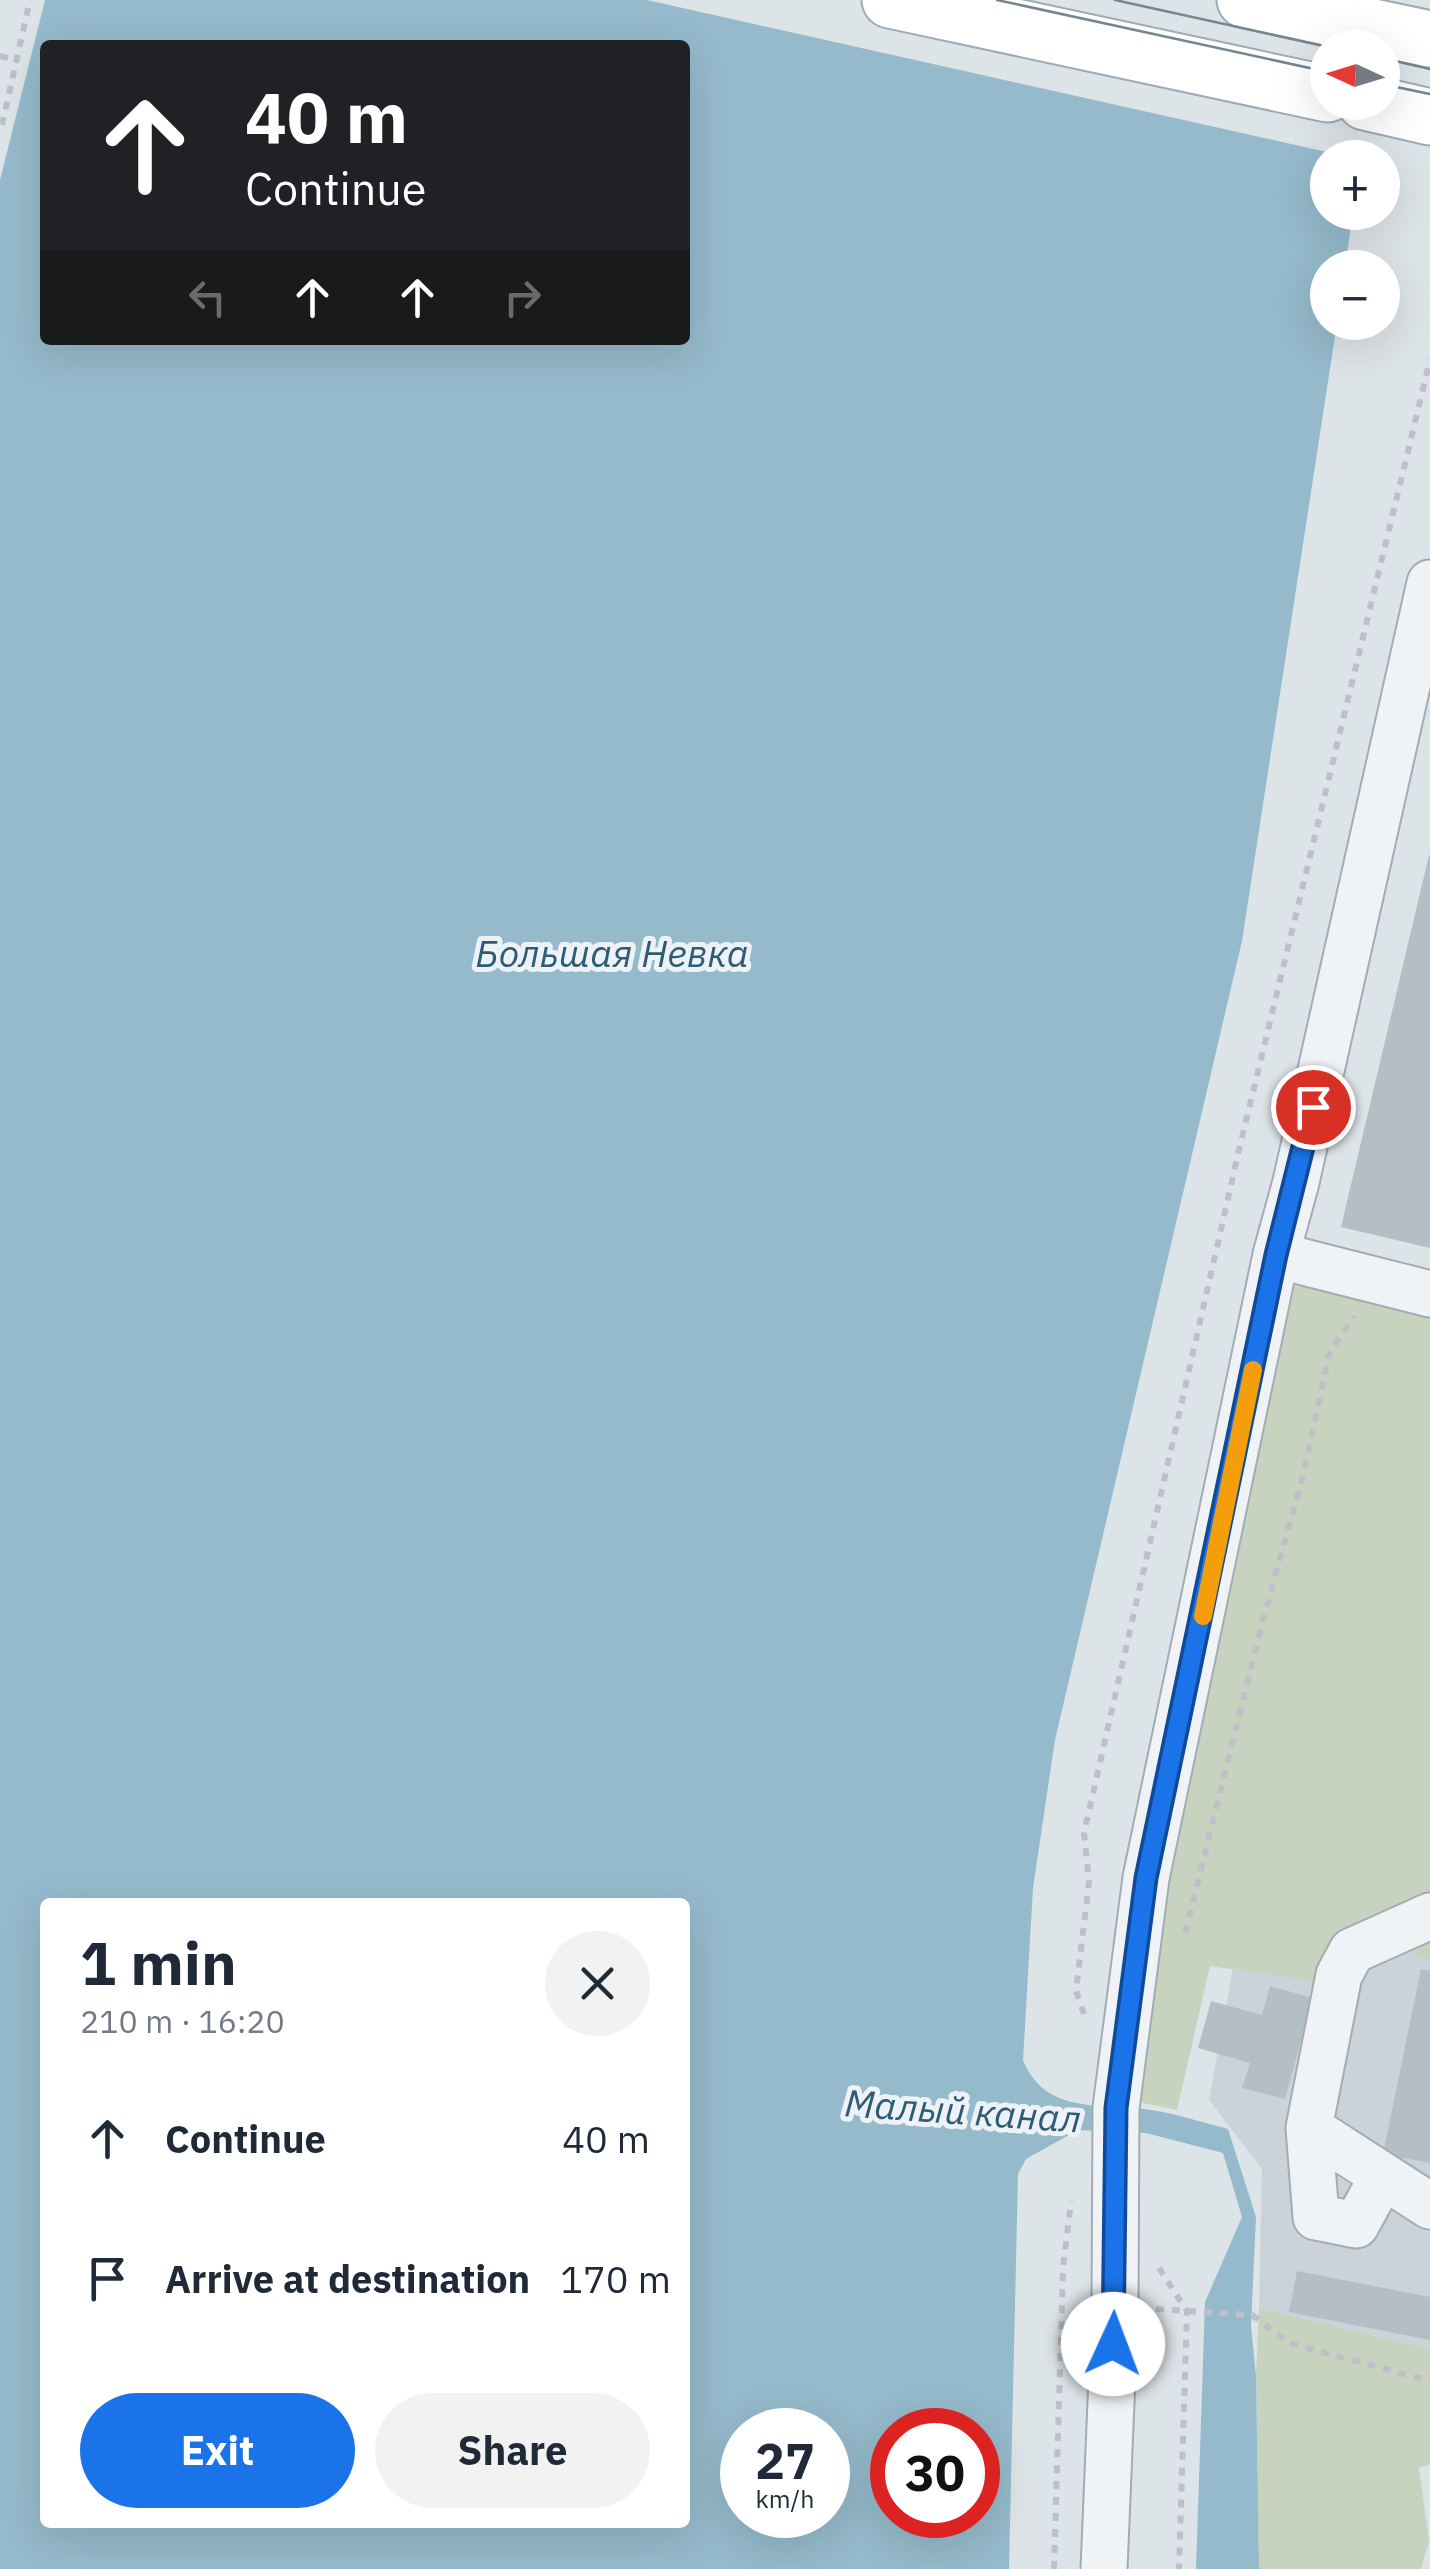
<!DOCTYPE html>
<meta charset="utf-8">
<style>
body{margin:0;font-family:"IBM Plex Sans",sans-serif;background:#f2f2f3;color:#1f2937;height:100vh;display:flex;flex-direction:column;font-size:38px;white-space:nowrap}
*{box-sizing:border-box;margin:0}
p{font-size:32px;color:#747a83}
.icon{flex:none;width:55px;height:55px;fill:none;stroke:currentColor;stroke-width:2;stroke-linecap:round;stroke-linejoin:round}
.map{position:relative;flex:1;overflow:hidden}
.side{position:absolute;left:40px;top:1898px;width:650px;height:630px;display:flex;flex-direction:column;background:#fff;border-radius:10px;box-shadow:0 10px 40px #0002}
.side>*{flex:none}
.hud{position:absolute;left:40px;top:40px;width:650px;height:305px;border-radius:10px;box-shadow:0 10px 40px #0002;background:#202124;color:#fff;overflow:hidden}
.needle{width:65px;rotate:274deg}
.buttons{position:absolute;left:1310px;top:30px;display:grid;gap:20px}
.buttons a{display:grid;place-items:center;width:90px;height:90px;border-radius:50%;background:#fff;box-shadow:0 10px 40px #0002;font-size:50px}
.speed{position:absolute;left:720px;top:2408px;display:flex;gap:20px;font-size:50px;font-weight:700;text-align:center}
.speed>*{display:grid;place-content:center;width:130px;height:130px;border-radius:50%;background:#fff;box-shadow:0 10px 40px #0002;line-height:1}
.speed small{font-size:25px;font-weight:400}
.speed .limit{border:15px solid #d22;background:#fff;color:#111}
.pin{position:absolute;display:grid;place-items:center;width:85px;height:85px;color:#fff;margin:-42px;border:5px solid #fff;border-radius:50%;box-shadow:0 2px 10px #0007}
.me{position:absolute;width:110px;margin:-55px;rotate:2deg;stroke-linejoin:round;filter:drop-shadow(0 0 8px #0008)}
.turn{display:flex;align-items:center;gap:35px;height:210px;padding:0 40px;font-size:45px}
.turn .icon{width:130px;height:130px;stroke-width:2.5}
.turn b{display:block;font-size:70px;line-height:85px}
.lanes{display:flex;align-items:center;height:95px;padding:0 40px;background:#0003;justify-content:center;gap:50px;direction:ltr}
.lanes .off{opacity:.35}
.round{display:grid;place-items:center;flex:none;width:105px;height:105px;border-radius:52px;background:#f2f2f3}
.overview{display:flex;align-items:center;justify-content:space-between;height:170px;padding:0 40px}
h1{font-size:60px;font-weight:700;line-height:75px}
.primary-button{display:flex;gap:20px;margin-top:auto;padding:20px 40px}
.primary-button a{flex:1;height:115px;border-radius:60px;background:#1a73e8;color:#fff;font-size:40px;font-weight:700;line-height:115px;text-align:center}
.primary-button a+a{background:#f2f2f3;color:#1f2937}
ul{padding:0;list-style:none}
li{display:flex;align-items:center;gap:30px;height:140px;padding:0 40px}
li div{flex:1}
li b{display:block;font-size:38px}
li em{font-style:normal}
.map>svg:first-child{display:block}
.built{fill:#cbd3da}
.green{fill:#c7d3be}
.water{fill:#95bacb;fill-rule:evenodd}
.pier{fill:#dde4e8}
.building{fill:#b4bec5}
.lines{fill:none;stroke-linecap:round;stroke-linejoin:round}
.minor-casing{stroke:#a2acb2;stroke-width:49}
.major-casing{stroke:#9cabb5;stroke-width:59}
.path{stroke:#bbc1c7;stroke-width:6;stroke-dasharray:8 8;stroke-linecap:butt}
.minor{stroke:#f0f3f6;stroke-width:45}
.major{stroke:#fff;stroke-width:55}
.tram{stroke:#758693;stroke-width:2.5}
.route-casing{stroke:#114b97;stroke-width:25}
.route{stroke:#1a73e8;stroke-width:18}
.slow{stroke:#f59e0b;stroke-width:18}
.labels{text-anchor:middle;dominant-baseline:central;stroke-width:10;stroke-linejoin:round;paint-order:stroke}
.water-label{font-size:38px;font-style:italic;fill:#2d5c76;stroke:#edf2f6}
</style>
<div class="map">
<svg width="1430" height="2569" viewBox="0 0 1430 2569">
<rect width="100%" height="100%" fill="#dde4e8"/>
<path class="built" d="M 1347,1338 L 1430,1358 L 1430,2349 L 1259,2308 L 1262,2169 L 1209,2100 Z"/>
<path class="green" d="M 1284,1286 L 1349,1289 L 1430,1286 L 1430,1958 L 1417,1955 L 1386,1919 L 1321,1982 L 1210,1966 L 1177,2110 L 1124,2099 Z
M 1259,2308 L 1430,2349 L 1430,2464 L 1419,2468 L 1429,2541 L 1421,2569 L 1259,2569 L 1256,2376 Z"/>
<path class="water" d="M 45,0 L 1387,0 L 1375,47 L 1328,48 L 1328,102 L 1362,103 L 1349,157 L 1328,158 L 1328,212 L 1353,213 L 1345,267 L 1328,268 L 1328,322 L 1337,323 L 1242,941 L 1055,1740 L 1033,1888 L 1023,2060 C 1044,2113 1097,2104 1144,2109 C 1172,2112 1200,2122 1228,2129 L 1256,2217 L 1251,2326 L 1256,2376 L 1259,2569 L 1196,2569 L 1205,2302 L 1242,2217 L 1223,2153 L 1146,2133 L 1078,2130 L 1026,2159 L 1018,2174 L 1009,2569 L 0,2569 L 0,180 ZM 45,45 L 685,45 L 685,340 L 45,340 ZM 45,1902 L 685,1902 L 685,2522 L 45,2522 ZM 742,2430 L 828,2430 L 828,2515 L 742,2515 ZM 892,2430 L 978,2430 L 978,2515 L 892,2515 Z"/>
<path class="pier" d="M 647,0 L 1387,0 L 1375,47 L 1328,48 L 1328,102 L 1362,103 L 1349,157 Z"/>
<path class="building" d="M 1429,855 L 1430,855 L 1430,1248 L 1341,1227 Z
M 1421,1969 L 1430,1971 L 1430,2163 L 1383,2154 Z
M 1270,1986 L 1313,1998 L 1285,2099 L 1242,2088 L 1250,2063 L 1198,2048 L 1211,2001 L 1262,2015 Z
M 1297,2271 L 1430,2297 L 1430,2340 L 1289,2312 Z"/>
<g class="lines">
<defs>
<path id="minor" d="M 1276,1255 L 1430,1294
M 1309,2128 L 1430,2206
M 1383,2176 L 1356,2225 L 1316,2217 L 1309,2128 L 1339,1975 L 1352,1951 L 1430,1916
M 1104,2569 L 1115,2307 L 1116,2108 L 1146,1878 L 1276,1255 L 1296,1182 L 1430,583"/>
<path id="major" d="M 890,0 L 1328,94
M 1245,0 L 1430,39
M 1365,102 L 1430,117"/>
</defs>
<use href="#minor" class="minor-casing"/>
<use href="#major" class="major-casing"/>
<path class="path" d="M 0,56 L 17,60
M 2,125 L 30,0
M 1185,1933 L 1262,1624 L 1304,1472 L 1329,1354 L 1354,1316
M 1084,2014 L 1076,1991 L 1089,1882 L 1084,1833 L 1239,1150 L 1430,360
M 1159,2268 L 1187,2311 L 1179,2569
M 1156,2309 L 1252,2315 L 1289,2343 L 1430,2381
M 1054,2569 L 1063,2268 L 1071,2201"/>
<use href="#minor" class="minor"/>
<use href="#major" class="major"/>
<path class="tram" d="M 997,0 L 1328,72
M 1115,0 L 1333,48
M 1382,58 L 1430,69
M 1382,84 L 1430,94"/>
</g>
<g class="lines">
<defs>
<path id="route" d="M 1113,2344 L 1116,2108 L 1146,1878 L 1276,1255 L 1313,1107"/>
</defs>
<use href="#route" class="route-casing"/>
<use href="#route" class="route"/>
<path class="slow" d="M 1203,1616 L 1253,1370"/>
</g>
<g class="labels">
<g class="water-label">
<text x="612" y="952">Большая Невка</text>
<text transform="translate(963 2110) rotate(4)">Малый канал</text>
</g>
</g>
</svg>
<div class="buttons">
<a><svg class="needle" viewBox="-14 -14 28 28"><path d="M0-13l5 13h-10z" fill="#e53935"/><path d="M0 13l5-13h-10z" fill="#747a83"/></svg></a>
<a>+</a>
<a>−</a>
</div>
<div class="speed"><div>27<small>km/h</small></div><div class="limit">30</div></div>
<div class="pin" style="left:1313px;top:1107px;background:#d93025"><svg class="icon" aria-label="arrive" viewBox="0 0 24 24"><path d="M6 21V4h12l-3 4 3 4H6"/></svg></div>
<svg class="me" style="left:1113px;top:2344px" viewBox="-20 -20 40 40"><circle r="19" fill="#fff"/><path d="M0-13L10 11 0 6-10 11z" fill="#1a73e8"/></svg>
<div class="hud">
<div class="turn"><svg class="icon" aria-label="ahead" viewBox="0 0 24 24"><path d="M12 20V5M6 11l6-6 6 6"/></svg><div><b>40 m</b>Continue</div></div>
<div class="lanes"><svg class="icon off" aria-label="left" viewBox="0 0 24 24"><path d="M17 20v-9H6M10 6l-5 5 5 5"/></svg><svg class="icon" aria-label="ahead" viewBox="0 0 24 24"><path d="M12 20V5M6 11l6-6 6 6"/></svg><svg class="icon" aria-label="ahead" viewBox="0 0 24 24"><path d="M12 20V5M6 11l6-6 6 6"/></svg><svg class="icon off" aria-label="right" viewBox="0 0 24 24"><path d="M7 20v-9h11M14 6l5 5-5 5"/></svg></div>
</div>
<section class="side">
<div class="overview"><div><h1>1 min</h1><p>210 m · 16:20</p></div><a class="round"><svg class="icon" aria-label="close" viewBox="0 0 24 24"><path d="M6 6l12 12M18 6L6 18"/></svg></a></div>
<ul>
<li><svg class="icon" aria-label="ahead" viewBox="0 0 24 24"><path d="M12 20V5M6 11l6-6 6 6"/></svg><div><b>Continue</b></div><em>40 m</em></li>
<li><svg class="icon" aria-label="arrive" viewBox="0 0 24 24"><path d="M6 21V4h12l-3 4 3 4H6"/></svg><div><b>Arrive at destination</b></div><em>170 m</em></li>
</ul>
<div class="primary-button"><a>Exit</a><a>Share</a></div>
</section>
</div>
